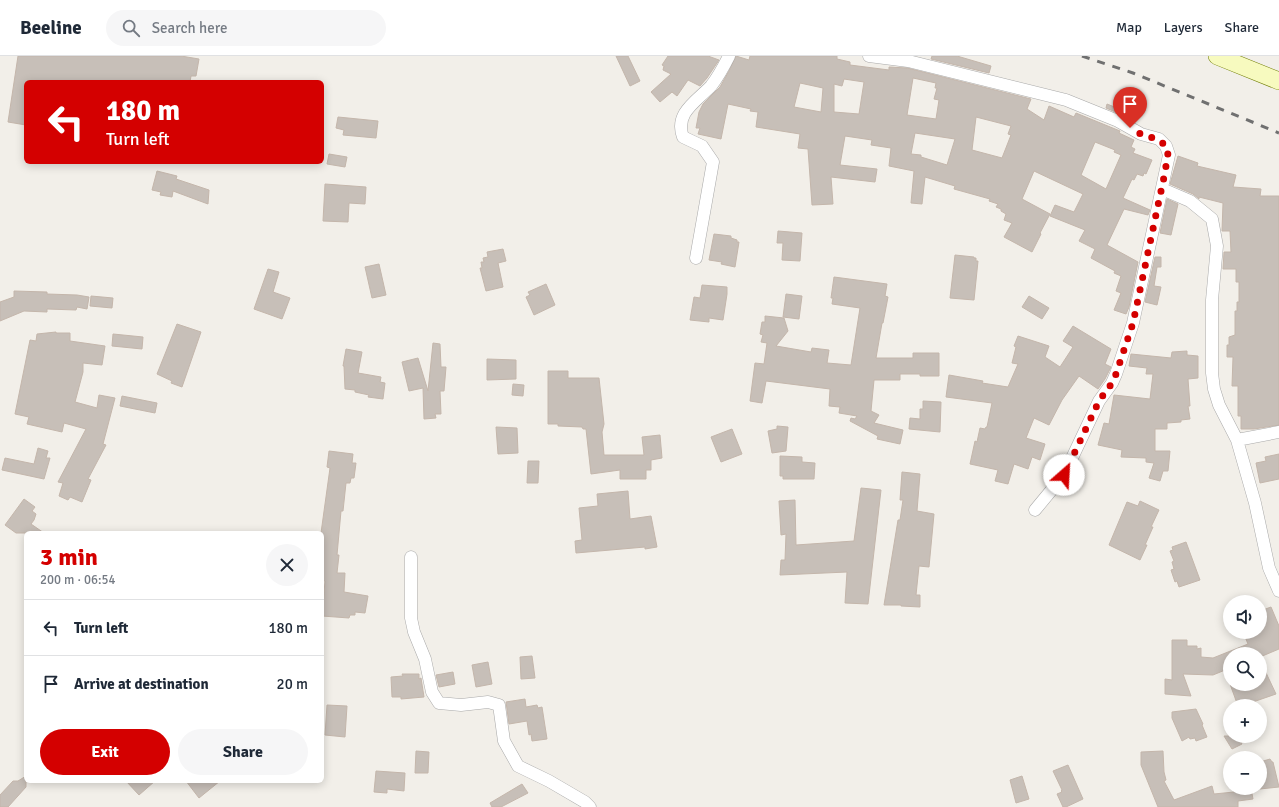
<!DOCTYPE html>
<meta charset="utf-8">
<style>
body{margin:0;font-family:Signika,sans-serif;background:#f6f6f7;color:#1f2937;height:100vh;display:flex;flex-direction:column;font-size:15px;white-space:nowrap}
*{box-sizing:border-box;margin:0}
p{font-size:13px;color:#747a83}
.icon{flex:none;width:22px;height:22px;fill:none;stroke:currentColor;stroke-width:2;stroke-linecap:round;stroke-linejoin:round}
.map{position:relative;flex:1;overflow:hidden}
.side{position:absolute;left:24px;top:475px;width:300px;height:252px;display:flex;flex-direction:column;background:#fff;border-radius:6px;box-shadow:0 2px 10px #0003}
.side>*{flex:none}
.banner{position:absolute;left:24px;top:24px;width:300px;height:84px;border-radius:6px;box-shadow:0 2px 10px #0003;background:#d40000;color:#fff;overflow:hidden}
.fabs{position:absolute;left:1223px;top:539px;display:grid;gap:8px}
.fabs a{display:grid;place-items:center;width:44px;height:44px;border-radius:50%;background:#fff;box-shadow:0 2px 10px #0003;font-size:20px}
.pin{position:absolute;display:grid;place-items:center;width:34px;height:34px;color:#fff;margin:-41px -17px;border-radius:50% 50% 50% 0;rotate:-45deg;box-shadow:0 0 4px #0007}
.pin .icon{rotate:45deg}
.me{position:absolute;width:44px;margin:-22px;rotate:26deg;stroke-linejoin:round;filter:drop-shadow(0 0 3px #0008)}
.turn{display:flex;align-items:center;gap:14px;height:84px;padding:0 16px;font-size:18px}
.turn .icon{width:52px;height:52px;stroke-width:2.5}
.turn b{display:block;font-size:28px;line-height:34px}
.round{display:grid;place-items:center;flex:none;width:42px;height:42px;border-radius:21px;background:#f6f6f7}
.overview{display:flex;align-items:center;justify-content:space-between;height:68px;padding:0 16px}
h1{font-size:24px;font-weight:700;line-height:30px;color:#d40000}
.button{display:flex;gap:8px;margin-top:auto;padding:8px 16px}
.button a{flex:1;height:46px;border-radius:24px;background:#d40000;color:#fff;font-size:16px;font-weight:700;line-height:46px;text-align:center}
.button a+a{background:#f6f6f7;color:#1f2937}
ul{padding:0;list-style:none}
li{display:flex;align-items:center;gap:12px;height:56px;padding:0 16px;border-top:1px solid #e0e1e3}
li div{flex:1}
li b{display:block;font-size:15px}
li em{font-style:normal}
header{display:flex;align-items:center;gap:24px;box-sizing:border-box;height:56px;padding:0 20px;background:#fff;border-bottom:1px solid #e0e1e3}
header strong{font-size:19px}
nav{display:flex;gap:22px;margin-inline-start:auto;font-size:14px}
.search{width:280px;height:36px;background:#f6f6f7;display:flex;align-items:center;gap:10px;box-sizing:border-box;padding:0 14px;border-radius:22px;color:#747a83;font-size:15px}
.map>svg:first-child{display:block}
.building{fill:#c7bfb8;stroke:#c4b6ab;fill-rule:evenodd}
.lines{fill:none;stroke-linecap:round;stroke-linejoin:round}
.street-casing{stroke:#a9a9a9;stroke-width:13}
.secondary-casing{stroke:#707d05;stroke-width:18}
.street{stroke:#fff;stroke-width:12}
.secondary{stroke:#f7fabf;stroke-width:17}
.rail{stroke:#707070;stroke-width:3;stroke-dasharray:8 8;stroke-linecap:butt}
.route{stroke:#d40000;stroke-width:7;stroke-dasharray:0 12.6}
</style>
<header>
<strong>Beeline</strong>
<div class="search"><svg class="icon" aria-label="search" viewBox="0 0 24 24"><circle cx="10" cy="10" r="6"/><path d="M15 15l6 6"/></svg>Search here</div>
<nav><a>Map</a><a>Layers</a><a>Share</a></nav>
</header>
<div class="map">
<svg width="1279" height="751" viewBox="0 0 1279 751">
<rect width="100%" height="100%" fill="#f2efe9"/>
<path class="building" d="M 18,0 L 181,0 L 199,3 L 196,20 L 191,20 L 190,26 L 26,26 L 26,69 L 8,66 Z
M 616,0 L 628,0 L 640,25 L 630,30 Z
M 668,0 L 708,0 L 719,4 L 707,22 L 700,30 L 688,24 L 677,40 L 672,36 L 660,46 L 651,36 L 671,18 L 663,14 L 664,10 L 662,9 Z
M 736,0 L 749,4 L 750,0 L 837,0 L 837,3 L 850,6 L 850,9 L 889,14 L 889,11 L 907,12 L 1031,43 L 1027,53 L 1044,64 L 1049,50 L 1074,61 L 1076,57 L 1120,75 L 1119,77 L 1134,84 L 1131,91 L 1135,93 L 1133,97 L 1152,104 L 1146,118 L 1144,117 L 1143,120 L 1137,118 L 1134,124 L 1132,123 L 1123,142 L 1150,154 L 1148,159 L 1124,153 L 1107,189 L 1138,206 L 1129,251 L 1126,258 L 1114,254 L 1121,237 L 1116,235 L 1121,220 L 1114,217 L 1115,215 L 1091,202 L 1095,193 L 1079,185 L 1085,174 L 1050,160 L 1055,149 L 1074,156 L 1083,138 L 1034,115 L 1022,143 L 1050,158 L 1040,177 L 1041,178 L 1032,196 L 1004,181 L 1012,167 L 1004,164 L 1006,158 L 1001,155 L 1001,153 L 996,151 L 998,148 L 989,145 L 990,143 L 954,133 L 955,130 L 925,121 L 922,148 L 911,147 L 914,115 L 889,110 L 891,92 L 871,89 L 872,84 L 845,80 L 840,109 L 877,113 L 875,126 L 831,121 L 833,148 L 812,149 L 808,93 L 798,92 L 800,78 L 756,71 L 758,56 L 750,55 L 751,53 L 728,48 L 721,83 L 698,78 L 700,72 L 696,72 L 699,56 L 703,48 L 720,31 L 729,15 ZM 913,22 L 936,27 L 935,32 L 937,32 L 934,43 L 939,44 L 936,63 L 907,59 ZM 844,23 L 864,26 L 859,58 L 834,56 L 834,28 L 842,30 ZM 800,27 L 823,32 L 821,56 L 794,51 ZM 976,61 L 1011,70 L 1008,78 L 1011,79 L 1002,102 L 972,94 ZM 915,77 L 955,83 L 947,109 L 921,101 L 921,99 L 911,98 ZM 1095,86 L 1115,94 L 1114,96 L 1121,99 L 1106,133 L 1081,119 Z
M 932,0 L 957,0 L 991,10 L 989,17 L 931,3 Z
M 1107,48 L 1127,56 L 1125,60 L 1106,52 Z
M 338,61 L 378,65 L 376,82 L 343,79 L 344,74 L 336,72 Z
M 329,98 L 347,101 L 345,111 L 327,108 Z
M 1178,100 L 1198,107 L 1197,110 L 1236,119 L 1233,131 L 1261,133 L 1260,140 L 1279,140 L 1279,369 L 1254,373 L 1241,373 L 1241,360 L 1238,360 L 1238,330 L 1232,330 L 1233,301 L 1227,301 L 1227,289 L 1229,289 L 1229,281 L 1235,279 L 1235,255 L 1237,255 L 1237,246 L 1239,246 L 1239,226 L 1236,226 L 1236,213 L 1223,213 L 1224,196 L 1231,196 L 1230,175 L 1222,175 L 1223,147 L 1199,141 L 1199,143 L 1193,138 L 1170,128 Z
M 157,115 L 177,120 L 176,123 L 209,134 L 208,148 L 173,135 L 172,141 L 160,139 L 161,136 L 152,134 Z
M 325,128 L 366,131 L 365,148 L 349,147 L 348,166 L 323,165 Z
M 1167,143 L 1178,148 L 1171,179 L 1160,177 Z
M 778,175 L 802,177 L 800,205 L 782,204 L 783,187 L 777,187 Z
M 714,178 L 731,180 L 731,182 L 737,184 L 737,186 L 739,186 L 735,211 L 721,208 L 722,206 L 709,204 Z
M 503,193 L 506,205 L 498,207 L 503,231 L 486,235 L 480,212 L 482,212 L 481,206 L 484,206 L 483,202 L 488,201 L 487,196 Z
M 955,199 L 974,201 L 974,202 L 976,202 L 976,205 L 978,205 L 974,244 L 950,242 Z
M 1155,201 L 1161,201 L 1161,211 L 1157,211 L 1154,230 L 1161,231 L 1157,249 L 1145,246 Z
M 379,208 L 386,239 L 372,242 L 365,211 Z
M 268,213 L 279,216 L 273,236 L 290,242 L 282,263 L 254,253 Z
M 834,221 L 887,228 L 885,240 L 888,241 L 883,267 L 882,267 L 876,302 L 913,302 L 913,297 L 939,297 L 939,320 L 920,320 L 920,318 L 900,318 L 900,324 L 874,324 L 871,355 L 879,359 L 874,367 L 903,374 L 900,388 L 877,383 L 878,380 L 850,365 L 851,362 L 855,363 L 857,360 L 839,357 L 840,351 L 829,350 L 830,333 L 766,325 L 762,347 L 750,345 L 755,307 L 764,308 L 767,287 L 761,286 L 763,279 L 760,278 L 762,266 L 765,266 L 765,260 L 784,262 L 788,275 L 776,290 L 811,296 L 812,292 L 829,294 L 827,307 L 851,309 L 860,252 L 832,248 L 833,242 L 831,242 Z
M 546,228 L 555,249 L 534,259 L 526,241 L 530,239 L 528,236 Z
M 702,229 L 727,231 L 727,238 L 723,264 L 709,262 L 709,266 L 690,264 L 694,241 L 700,242 Z
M 14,235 L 47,236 L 47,238 L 77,239 L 89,241 L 87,253 L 77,251 L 76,254 L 47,253 L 47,256 L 24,255 L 0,265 L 0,246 L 14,241 Z
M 786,238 L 802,240 L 799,263 L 783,261 Z
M 91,240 L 113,242 L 112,252 L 90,250 Z
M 1029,240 L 1049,252 L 1042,263 L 1022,251 Z
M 177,268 L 201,276 L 182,331 L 171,327 L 172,325 L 157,318 Z
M 1073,270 L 1111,293 L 1105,308 L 1111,311 L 1105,323 L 1098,333 L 1079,320 L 1062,344 L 1049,369 L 1034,362 L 1026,382 L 1045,388 L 1040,404 L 1032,401 L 1028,413 L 1014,408 L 1008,428 L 995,425 L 998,414 L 970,408 L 975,385 L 977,386 L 980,372 L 985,373 L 986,371 L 987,371 L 992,347 L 946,341 L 949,319 L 983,325 L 982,327 L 1008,331 L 1018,308 L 1012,307 L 1016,291 L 1014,290 L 1018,280 L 1049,290 L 1045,301 L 1060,311 L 1073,291 L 1063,285 Z
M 56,276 L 56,277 L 70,277 L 70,285 L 105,290 L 102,309 L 83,307 L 83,316 L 75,346 L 97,352 L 99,339 L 115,342 L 103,388 L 106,389 L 88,423 L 91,424 L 82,446 L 70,441 L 68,444 L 59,440 L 63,427 L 58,426 L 86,373 L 64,367 L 62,376 L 27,368 L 29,361 L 15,358 L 30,284 L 36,285 L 37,278 Z
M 113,278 L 143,281 L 142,293 L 112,290 Z
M 433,287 L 440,288 L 441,311 L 446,311 L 444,335 L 440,335 L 441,358 L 435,358 L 436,362 L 424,363 L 423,332 L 409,335 L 402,306 L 418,302 L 428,335 Z
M 346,293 L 362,296 L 358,317 L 381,321 L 380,326 L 385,327 L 383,343 L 368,341 L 369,339 L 355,336 L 355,334 L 345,333 L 344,310 L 343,310 Z
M 1187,295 L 1187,299 L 1198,300 L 1198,322 L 1188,323 L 1190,350 L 1188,350 L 1190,363 L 1181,364 L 1181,366 L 1167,367 L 1167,373 L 1155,373 L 1155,395 L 1170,395 L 1168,415 L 1163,415 L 1160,425 L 1149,422 L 1154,407 L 1146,406 L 1146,402 L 1121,401 L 1122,394 L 1098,389 L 1104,367 L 1109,368 L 1114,339 L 1150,343 L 1153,318 L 1146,318 L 1147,312 L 1129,310 L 1131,298 L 1171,302 L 1172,296 Z
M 487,303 L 516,304 L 516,323 L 487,324 Z
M 548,315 L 568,315 L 568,322 L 599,322 L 604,368 L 602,376 L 604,399 L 644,399 L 642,381 L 660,379 L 662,402 L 651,404 L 651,414 L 646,414 L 646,423 L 620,423 L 620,414 L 591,418 L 586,373 L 583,373 L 582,371 L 558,370 L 558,368 L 548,368 Z
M 513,328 L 524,329 L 523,340 L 512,339 Z
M 122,340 L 157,347 L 155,357 L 120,350 Z
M 923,345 L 941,346 L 940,376 L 909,373 L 910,362 L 920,363 L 920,353 L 923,353 Z
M 777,370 L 788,371 L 786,395 L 772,397 L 768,375 L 777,373 Z
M 496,371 L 517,372 L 518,397 L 498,398 Z
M 732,373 L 742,398 L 721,406 L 711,381 Z
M 38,392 L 48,395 L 46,402 L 50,402 L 44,423 L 2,414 L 5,402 L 34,408 Z
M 329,395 L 353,398 L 352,407 L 356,407 L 354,422 L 351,422 L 350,427 L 346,427 L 343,455 L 341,455 L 337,499 L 339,499 L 337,517 L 345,517 L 344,536 L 368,540 L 365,557 L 355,556 L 355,559 L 350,559 L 349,562 L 322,560 L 325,525 L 322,524 L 323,505 L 322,505 L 322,477 L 321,477 L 330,412 L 327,411 Z
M 1279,398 L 1279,423 L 1260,427 L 1256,407 L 1266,405 L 1265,401 Z
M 780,400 L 802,401 L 802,406 L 815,407 L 814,423 L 783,423 L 783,420 L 780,420 Z
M 528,405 L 539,405 L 538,427 L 527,427 Z
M 902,416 L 920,418 L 917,455 L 934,458 L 929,511 L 919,510 L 916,539 L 920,539 L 920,551 L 901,550 L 901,549 L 884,549 L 898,464 L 900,464 L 903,444 L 900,444 Z
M 861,432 L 881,434 L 868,548 L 845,547 L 847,516 L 780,519 L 781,504 L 785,504 L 786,478 L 781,479 L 779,445 L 795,444 L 796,489 L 854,485 Z
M 628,435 L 630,463 L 651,460 L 657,491 L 645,493 L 645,491 L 576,497 L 575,485 L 582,484 L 579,452 L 598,450 L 597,438 Z
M 24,443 L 35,451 L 32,455 L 36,458 L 34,464 L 31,468 L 44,477 L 16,477 L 5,469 Z
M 1140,445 L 1159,454 L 1151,471 L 1153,471 L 1145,489 L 1147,489 L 1140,504 L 1109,489 L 1127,446 L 1138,450 Z
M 1186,486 L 1200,524 L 1179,531 L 1177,525 L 1175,526 L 1171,514 L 1174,513 L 1172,506 L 1174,505 L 1170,495 L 1173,494 L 1172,491 Z
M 1271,551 L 1279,570 L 1279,593 L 1260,601 L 1260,598 L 1230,598 L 1230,612 L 1213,619 L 1183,618 L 1191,640 L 1165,638 L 1165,623 L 1172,624 L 1172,584 L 1187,584 L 1187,590 L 1197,590 L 1197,593 L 1201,592 L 1201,601 L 1213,602 L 1248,588 L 1243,576 L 1260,576 L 1260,555 Z
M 532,600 L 535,622 L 521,623 L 520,601 Z
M 1260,604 L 1276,638 L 1250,647 L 1251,650 L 1238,650 L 1230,628 L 1260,628 Z
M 488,606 L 492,628 L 476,631 L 472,609 Z
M 453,616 L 455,628 L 439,631 L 436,619 Z
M 402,618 L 419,618 L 419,623 L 421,622 L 424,641 L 401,643 L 401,641 L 392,641 L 391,621 L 403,620 Z
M 525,643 L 526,651 L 537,649 L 538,652 L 542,651 L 547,683 L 532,685 L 531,678 L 529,679 L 527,665 L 509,668 L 506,646 Z
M 327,649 L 347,650 L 345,681 L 325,679 Z
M 1196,653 L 1203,668 L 1202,669 L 1207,681 L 1196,685 L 1195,682 L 1190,683 L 1189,681 L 1182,685 L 1172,662 L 1172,656 Z
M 1224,680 L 1238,680 L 1242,688 L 1232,693 Z
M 416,695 L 429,696 L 428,717 L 415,717 Z
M 1163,695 L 1164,716 L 1166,724 L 1164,725 L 1174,744 L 1212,730 L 1214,738 L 1234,736 L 1233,732 L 1251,732 L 1253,743 L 1238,745 L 1238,751 L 1158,751 L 1141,709 L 1141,696 Z
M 1270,703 L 1272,706 L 1273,706 L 1279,731 L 1260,733 L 1260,706 Z
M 1068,709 L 1083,743 L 1066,751 L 1063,751 L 1057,738 L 1062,736 L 1061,735 L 1062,734 L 1053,715 Z
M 376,715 L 405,717 L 404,735 L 387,733 L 387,737 L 374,736 Z
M 26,720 L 26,731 L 8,751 L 0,751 L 0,739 L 13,725 L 18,725 Z
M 1022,720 L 1029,743 L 1016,747 L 1010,724 Z
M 126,725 L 155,725 L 139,739 Z
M 186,725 L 220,725 L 199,742 Z
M 522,728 L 528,737 L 501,751 L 492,751 L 490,747 Z"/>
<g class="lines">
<defs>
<path id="street" d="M 869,0 L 908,5 L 1066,44 L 1118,65 L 1141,78 L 1159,83 L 1166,90 L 1169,99 L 1133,267 L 1116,318 L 1112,327 L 1099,345 L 1064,419 L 1035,454
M 1162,133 L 1190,145 L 1212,163 L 1217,190 L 1212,244 L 1212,317 L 1214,333 L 1219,349 L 1237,384 L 1255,447 L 1269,512 L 1279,535
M 696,202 L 713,106 L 702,90 L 683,81 C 674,57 697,45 711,30 C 718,21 724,10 729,0
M 1237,384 L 1279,376
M 411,501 L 411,562 L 414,576 L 425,603 L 432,636 L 439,647 L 461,649 L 488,646 L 499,649 L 504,685 L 518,710 L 549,725 L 585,746 L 590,751"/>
<path id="secondary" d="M 1217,0 L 1279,25"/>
</defs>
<use href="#street" class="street-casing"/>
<use href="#secondary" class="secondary-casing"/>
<use href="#street" class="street"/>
<use href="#secondary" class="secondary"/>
<path class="rail" d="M 1082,0 L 1133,17 L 1279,77"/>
</g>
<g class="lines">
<path class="route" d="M 1064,419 L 1099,345 L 1112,327 L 1116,318 L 1133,267 L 1164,121 L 1168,99 L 1166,90 L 1159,84 L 1141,78 L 1130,72"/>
</g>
</svg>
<div class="fabs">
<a><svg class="icon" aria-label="sound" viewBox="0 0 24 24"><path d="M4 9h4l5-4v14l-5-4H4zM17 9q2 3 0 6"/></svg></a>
<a><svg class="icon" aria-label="search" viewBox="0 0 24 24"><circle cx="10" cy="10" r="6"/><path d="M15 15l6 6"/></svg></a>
<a>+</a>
<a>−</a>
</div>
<div class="pin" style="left:1130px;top:72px;background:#d93025"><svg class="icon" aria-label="arrive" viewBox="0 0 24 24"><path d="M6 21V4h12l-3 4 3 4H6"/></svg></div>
<svg class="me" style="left:1064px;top:419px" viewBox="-20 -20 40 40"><circle r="19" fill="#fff"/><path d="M0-13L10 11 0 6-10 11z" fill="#d40000"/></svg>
<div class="banner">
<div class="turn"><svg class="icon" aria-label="left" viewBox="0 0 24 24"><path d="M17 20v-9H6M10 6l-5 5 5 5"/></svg><div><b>180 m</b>Turn left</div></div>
</div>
<section class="side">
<div class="overview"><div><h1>3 min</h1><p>200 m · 06:54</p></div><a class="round"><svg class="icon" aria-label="close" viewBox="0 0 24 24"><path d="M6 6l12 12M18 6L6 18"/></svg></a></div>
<ul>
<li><svg class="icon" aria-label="left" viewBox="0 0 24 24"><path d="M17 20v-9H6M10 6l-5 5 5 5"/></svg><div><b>Turn left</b></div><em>180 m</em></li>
<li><svg class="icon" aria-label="arrive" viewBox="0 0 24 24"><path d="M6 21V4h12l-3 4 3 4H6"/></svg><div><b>Arrive at destination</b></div><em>20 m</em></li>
</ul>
<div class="button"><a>Exit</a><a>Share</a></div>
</section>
</div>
